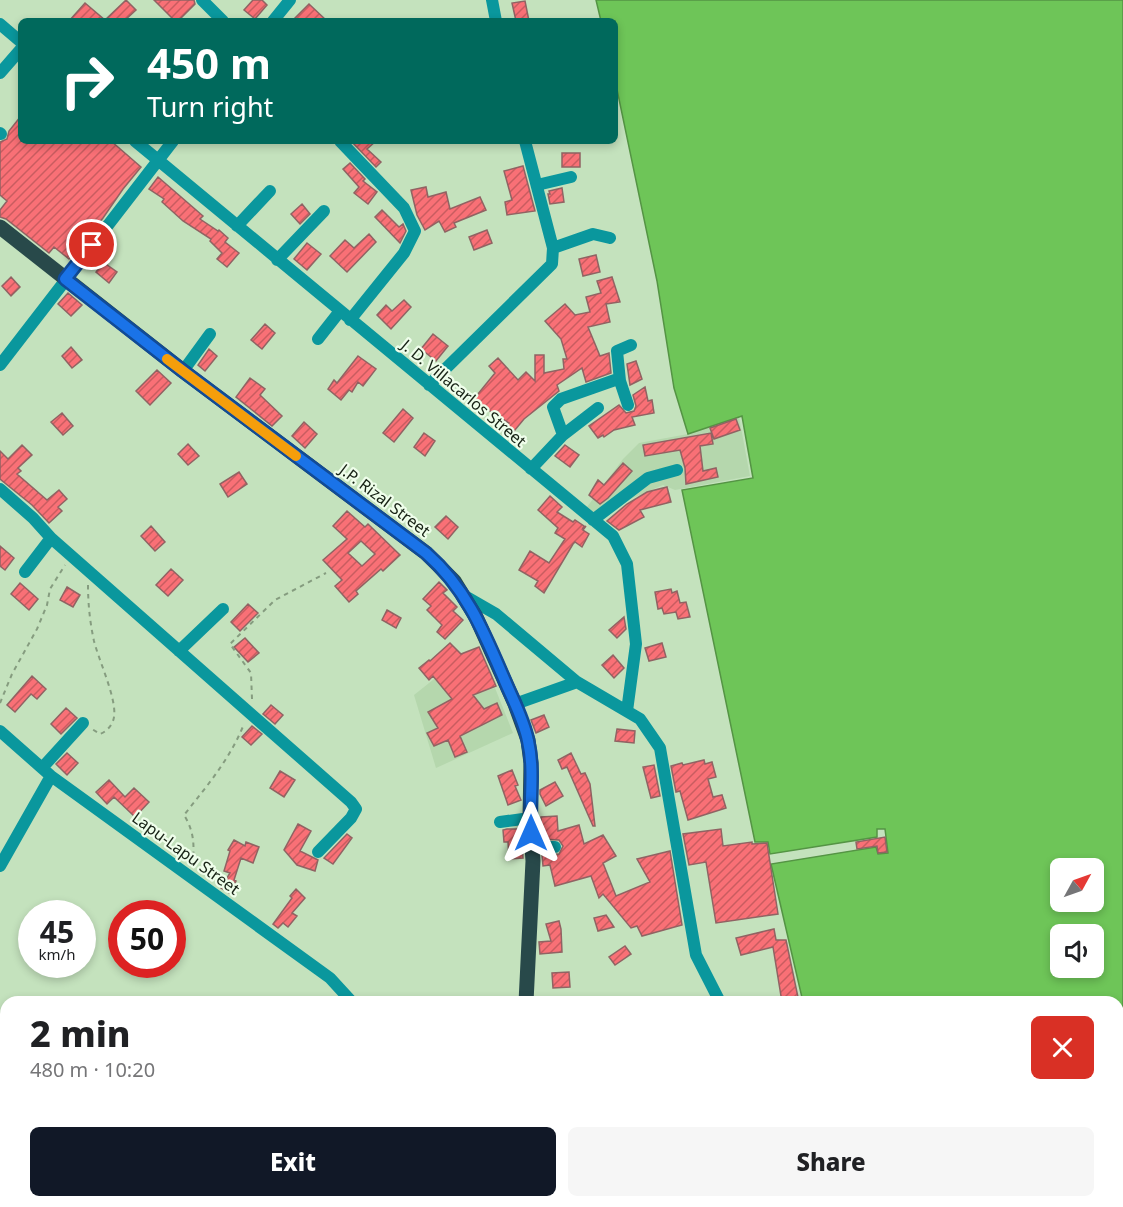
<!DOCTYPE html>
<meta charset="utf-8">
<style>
body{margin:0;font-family:"Noto Sans",sans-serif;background:#f6f6f6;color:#202124;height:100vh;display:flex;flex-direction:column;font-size:22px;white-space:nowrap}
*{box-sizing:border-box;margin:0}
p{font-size:20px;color:#757577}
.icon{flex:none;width:33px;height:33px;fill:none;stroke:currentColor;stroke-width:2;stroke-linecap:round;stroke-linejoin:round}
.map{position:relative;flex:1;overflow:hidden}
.details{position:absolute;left:0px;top:996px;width:1124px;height:212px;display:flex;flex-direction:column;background:#fff;border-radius:18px 18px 0 0;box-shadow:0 3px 9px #0003}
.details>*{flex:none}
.top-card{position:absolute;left:18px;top:18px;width:600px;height:126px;border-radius:9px;box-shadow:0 3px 9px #0003;background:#00695c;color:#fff;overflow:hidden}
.needle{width:39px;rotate:50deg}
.tools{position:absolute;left:1050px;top:858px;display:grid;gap:12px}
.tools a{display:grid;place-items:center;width:54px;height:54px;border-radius:9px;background:#fff;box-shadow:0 3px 9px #0003;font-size:30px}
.speed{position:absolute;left:18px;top:900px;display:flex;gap:12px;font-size:30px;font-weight:700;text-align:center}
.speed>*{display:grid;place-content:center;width:78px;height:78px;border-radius:50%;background:#fff;box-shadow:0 3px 9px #0003;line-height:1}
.speed small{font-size:15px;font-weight:400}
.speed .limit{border:9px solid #d22;background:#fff;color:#111}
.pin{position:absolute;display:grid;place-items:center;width:51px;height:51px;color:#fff;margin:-26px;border:3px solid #fff;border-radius:50%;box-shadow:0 2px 6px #0007}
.me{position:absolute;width:66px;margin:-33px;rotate:0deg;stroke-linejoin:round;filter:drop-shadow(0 0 4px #0008)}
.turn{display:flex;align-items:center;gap:21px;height:126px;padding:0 30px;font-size:27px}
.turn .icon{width:78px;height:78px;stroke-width:2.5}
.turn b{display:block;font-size:42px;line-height:51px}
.round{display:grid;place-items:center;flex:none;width:63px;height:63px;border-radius:9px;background:#f6f6f6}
.overview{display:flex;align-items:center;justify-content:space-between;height:102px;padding:0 30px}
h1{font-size:36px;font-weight:800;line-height:45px}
.cta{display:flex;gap:12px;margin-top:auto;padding:12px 30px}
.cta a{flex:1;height:69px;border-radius:9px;background:#111827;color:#fff;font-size:24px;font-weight:800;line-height:69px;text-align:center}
.cta a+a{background:#f6f6f6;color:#202124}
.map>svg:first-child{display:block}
.built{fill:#b5d7ad}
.water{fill:#6ec558;stroke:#549444;stroke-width:1.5;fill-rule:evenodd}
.building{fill:url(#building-hatch);stroke:#906363;stroke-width:1.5;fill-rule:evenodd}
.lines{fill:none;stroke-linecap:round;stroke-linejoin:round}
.path{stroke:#859c7f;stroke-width:2;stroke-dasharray:4.5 4.5;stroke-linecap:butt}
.minor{stroke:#0a979d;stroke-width:12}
.major{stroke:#28494a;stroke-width:15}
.route-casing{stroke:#114b97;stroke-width:15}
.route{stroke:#1a73e8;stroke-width:10}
.slow{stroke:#f59e0b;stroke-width:10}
.labels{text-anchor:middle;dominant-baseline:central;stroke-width:4.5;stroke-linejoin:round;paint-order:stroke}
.street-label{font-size:16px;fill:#172215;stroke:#effeeb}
</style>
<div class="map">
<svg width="1123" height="1207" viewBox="0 0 1123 1207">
<defs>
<pattern id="building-hatch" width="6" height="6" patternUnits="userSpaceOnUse" patternTransform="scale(1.5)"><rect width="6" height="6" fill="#f97076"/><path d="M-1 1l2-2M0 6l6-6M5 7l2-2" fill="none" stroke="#c95c60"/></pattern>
</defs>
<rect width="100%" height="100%" fill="#c4e2bd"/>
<path class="built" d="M 739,417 L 750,476 L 675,490 L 663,485 L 595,514 L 587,507 L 623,459 L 639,443 L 688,434 Z
M 458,660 L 473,695 L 495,688 L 513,733 L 436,768 L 414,695 Z"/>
<path class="water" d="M 596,0 L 1123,0 L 1123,1207 L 849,1207 L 848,1202 L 1118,1202 L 1118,1002 L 803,1002 L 771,864 L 876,847 L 878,854 L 888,853 L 885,829 L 877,829 L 877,837 L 770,854 L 768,842 L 755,842 L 682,490 L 753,478 L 742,416 L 688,434 L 674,388 L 657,281 L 615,80 L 615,21 L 601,21 ZM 1060,868 L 1094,868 L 1094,902 L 1060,902 ZM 1060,934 L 1094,934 L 1094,968 L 1060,968 Z"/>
<path class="building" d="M 126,0 L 136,10 L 124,21 L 69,21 L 85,3 L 105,20 Z
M 154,0 L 194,0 L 195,4 L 178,21 L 175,21 Z
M 253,0 L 262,0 L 267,5 L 255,19 L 244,10 Z
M 525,1 L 529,21 L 516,21 L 512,3 Z
M 309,4 L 327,21 L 292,21 Z
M 21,116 L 21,141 L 111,141 L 141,167 L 123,189 L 103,218 L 69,259 L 54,247 L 49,253 L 6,219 L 0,217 L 0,210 L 7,201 L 0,195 L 0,142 L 7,139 L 9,131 Z
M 351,141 L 376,141 L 367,149 L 381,162 L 376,167 Z
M 562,153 L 580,153 L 580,167 L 562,167 Z
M 350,163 L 365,179 L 363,181 L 377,192 L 368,204 L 354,193 L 359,187 L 343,169 Z
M 523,166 L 535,211 L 507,215 L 505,202 L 512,200 L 504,171 Z
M 158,177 L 203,216 L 200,219 L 218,231 L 219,230 L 228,238 L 225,242 L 239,253 L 227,267 L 217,259 L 222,253 L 210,241 L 211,239 L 183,221 L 162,202 L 164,199 L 149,189 Z
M 426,187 L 428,197 L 446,192 L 450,209 L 480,197 L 486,210 L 454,223 L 456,227 L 445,232 L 439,221 L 425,230 L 417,215 L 411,190 Z
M 562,188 L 564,202 L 550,204 L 548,194 L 550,194 L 549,191 Z
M 302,204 L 310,214 L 300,224 L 291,214 Z
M 382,210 L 399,227 L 403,224 L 406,231 L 400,243 L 375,217 Z
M 487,230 L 492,243 L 474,250 L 469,237 Z
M 369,234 L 376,242 L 347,272 L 330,256 L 345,240 L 354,248 Z
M 307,243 L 321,254 L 307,270 L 294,259 Z
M 596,255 L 600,272 L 583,276 L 579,259 Z
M 103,262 L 117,272 L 109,283 L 96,272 Z
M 11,277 L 20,287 L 11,296 L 2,286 Z
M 612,277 L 620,302 L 606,304 L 610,322 L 588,327 L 600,356 L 609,353 L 611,373 L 586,382 L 582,368 L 557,385 L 559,391 L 524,419 L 510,436 L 503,431 L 509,423 L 473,400 L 495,373 L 489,366 L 498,358 L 518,380 L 526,372 L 535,381 L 535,355 L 544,355 L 544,373 L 564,369 L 563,359 L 567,359 L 561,339 L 545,321 L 565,304 L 575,315 L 590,312 L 586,297 L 601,293 L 597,281 Z
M 68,293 L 82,305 L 71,316 L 58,304 Z
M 404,300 L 411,307 L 391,329 L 377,315 L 386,305 L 392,311 Z
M 265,324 L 275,333 L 262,349 L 251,340 Z
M 433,334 L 448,346 L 436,361 L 421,349 Z
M 71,347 L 82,360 L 72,368 L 62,356 Z
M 209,349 L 217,356 L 205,371 L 198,365 Z
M 358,356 L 376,369 L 363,386 L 358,382 L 352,392 L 349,390 L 341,400 L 328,389 L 334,380 L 337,383 Z
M 636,361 L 642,379 L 630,385 L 627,364 Z
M 157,370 L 171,383 L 150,405 L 136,391 Z
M 250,378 L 265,389 L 260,395 L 282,416 L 272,426 L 236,397 Z
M 645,387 L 648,401 L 652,400 L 654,413 L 632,417 L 635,425 L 614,430 L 604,437 L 603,435 L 598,438 L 589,426 L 619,405 L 626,413 L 634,411 L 636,406 L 633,395 Z
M 403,409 L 413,418 L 394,442 L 383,433 Z
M 62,413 L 73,426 L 63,435 L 51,422 Z
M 736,419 L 740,430 L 714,439 L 710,428 Z
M 304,422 L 317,434 L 305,448 L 292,436 Z
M 424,433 L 435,441 L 425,456 L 414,447 Z
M 711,433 L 713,444 L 700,446 L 703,471 L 716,468 L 718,477 L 686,484 L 685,468 L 680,450 L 645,456 L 643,445 Z
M 188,444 L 199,456 L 188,465 L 178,454 Z
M 22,445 L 32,455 L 18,468 L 21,471 L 17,474 L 47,500 L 59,490 L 67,499 L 58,507 L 62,511 L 49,523 L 32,505 L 0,479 L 0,451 L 8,459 Z
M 565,445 L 579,455 L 570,467 L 555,456 Z
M 623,463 L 632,471 L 608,498 L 600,504 L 589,495 L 598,480 L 604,485 Z
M 239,472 L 247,484 L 228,497 L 220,484 Z
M 667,487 L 671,502 L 640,510 L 644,517 L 619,530 L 607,521 L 627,504 L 647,492 Z
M 550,496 L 562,507 L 557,512 L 573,522 L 575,520 L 584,526 L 583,528 L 586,526 L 583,530 L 589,534 L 582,547 L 575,542 L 573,544 L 544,593 L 535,586 L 538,581 L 519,570 L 530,551 L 549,563 L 565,539 L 555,533 L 558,528 L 538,510 Z
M 347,511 L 365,527 L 368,524 L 400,555 L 383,571 L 381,569 L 356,591 L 358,594 L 349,602 L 335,586 L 342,580 L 323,560 L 347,539 L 333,526 ZM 361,541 L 375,554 L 362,566 L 348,553 Z
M 446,516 L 458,527 L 448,539 L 435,527 Z
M 151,526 L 165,542 L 155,551 L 141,536 Z
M 0,546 L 14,558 L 5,570 L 0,566 Z
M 171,569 L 183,580 L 168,596 L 156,585 Z
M 439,582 L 447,590 L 443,593 L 457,607 L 453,611 L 463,620 L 445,639 L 437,632 L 442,625 L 427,610 L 431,606 L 423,599 Z
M 20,583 L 38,599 L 29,610 L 11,594 Z
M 67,587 L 80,595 L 73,607 L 60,600 Z
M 671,589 L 672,593 L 677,591 L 680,603 L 686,602 L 690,617 L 678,619 L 676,612 L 664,614 L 662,608 L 658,609 L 655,592 Z
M 248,604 L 258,613 L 240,631 L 231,622 Z
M 387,610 L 401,618 L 396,628 L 382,620 Z
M 624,617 L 626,629 L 617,638 L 609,630 Z
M 245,638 L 259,653 L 248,662 L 234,647 Z
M 450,643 L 461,654 L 479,647 L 496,686 L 473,695 L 484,709 L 497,703 L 502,715 L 460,736 L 467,752 L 455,757 L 448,740 L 434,746 L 427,733 L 438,728 L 428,712 L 452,699 L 433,676 L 429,680 L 419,668 L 429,660 L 430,661 Z
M 662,643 L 666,657 L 649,661 L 645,648 Z
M 613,655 L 624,668 L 614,678 L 602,665 Z
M 32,676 L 46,689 L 37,699 L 31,694 L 15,712 L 7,705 Z
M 271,705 L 283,715 L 275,724 L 263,714 Z
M 66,708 L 77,718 L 61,734 L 51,724 Z
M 544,715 L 549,727 L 536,733 L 531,720 Z
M 252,726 L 262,734 L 251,745 L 242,737 Z
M 617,729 L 635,731 L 634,743 L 615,741 Z
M 67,753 L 78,763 L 67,775 L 56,764 Z
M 571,753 L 581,774 L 585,773 L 590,784 L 595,826 L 593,826 L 567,767 L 562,769 L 558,760 Z
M 704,760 L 705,764 L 712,762 L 716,777 L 708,779 L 713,797 L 722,795 L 726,808 L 688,820 L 680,791 L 676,792 L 671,766 L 682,763 L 683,765 Z
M 654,765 L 660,796 L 651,798 L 643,767 Z
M 512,770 L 518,785 L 515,786 L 521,800 L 508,805 L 498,776 Z
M 280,771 L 295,780 L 284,797 L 270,788 Z
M 109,780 L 125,797 L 134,788 L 149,802 L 135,817 L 114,797 L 107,804 L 96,792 Z
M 555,782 L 563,796 L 546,806 L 540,794 L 540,790 Z
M 557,816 L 558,831 L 579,825 L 584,844 L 603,835 L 616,856 L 603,863 L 616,896 L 650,882 L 637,859 L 670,851 L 682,925 L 642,936 L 637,926 L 631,928 L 603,894 L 599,898 L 591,876 L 555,886 L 550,865 L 543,866 L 542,855 L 559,854 L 563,846 L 559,840 L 541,839 L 541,817 Z
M 298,824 L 311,831 L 300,851 L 318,860 L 315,871 L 297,865 L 284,850 Z
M 507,829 L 521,829 L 523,858 L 509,859 L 508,842 L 504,842 L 503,830 Z
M 721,829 L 723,846 L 752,842 L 752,844 L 767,843 L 778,914 L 716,923 L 706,862 L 689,865 L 683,834 Z
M 347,834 L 352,838 L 333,864 L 324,858 Z
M 885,837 L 887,852 L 878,853 L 877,846 L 857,849 L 856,842 Z
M 234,840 L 245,846 L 246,842 L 259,847 L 253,863 L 241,858 L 234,880 L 236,881 L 229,893 L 221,888 L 230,873 L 224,871 L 230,851 L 228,850 Z
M 296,889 L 305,898 L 292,913 L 297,916 L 288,927 L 283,923 L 278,928 L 273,924 L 292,898 L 290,896 Z
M 606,915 L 614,927 L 598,931 L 594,918 Z
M 559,921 L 561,929 L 562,952 L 540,954 L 539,942 L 551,941 L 546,924 Z
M 774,929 L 776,940 L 786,940 L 799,1002 L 782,1002 L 773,947 L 741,955 L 736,938 Z
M 625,946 L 631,954 L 615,965 L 609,957 Z
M 569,972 L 570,987 L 553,988 L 552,973 Z"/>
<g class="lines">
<path class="path" d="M 88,585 C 88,604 90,623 94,641 C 99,661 117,699 114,717 C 113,725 106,732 100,734 L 92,729
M 252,699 L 251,673 L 230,644 L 275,600 L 326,573
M 0,703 L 12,674 L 37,629 L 47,605 L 50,589 L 65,565
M 192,865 C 195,846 194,831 184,815 C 207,786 230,759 244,724"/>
<path class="minor" d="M 202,0 L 223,21
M 492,0 L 496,21
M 273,21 L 290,0
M 0,24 L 21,42
M 0,73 L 21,49
M 0,133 L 1,134
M 135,141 L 613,536 L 627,564 L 636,644 L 627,711
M 340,141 L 404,208 L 415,231 L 404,253 L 350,320
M 537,185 L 571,177
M 237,226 L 270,191
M 553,248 L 593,234 L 610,238
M 277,260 L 324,211
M 318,339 L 340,311
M 0,365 L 173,141
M 183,371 L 210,334
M 620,381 L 617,351 L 631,345
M 429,385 L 552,264 L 553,248 L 525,141
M 563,435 L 553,407 L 561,399 L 615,380 L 620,381 L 628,405
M 531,469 L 563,435 L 598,408
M 0,489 L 33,518 L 51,538 L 351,802 L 356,809 L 351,818 L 318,852
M 593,520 L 648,478 L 677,470
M 25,572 L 51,538
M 463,595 L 496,614 L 577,682 L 640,719 L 660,748 L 696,955 L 720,1002
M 179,651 L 223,609
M 515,704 L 577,682
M 0,731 L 51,776 L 330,978 L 352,1002
M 42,768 L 83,723
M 500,822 L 530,818
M 532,847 L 555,847
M 0,866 L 51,776
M 803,1202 L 805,1207"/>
<path class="major" d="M 0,227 L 183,371 L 426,553 L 454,581 L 476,617 L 515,704 L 528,740 L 531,763 L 530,818 L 533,861 L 526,1002
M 517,1207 L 517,1202"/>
</g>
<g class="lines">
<defs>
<path id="route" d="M 92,245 L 65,279 L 183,371 L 426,553 C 467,589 484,632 505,681 C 513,700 524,720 528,741 C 535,771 529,802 531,833"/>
</defs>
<use href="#route" class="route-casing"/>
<use href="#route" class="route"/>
<path class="slow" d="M 167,359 L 296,456"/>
</g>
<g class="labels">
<g class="street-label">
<text transform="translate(464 393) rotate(40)">J. D. Villacarlos Street</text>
<text transform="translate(385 500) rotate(37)">J.P. Rizal Street</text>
<text transform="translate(186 853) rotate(36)">Lapu-Lapu Street</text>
</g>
</g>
</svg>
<div class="tools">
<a><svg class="needle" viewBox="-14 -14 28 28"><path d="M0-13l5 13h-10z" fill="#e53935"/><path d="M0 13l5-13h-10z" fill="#757577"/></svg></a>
<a><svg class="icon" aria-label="sound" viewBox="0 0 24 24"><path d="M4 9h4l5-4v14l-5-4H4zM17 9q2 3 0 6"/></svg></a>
</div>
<div class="speed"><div>45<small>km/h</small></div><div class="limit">50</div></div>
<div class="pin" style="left:92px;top:245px;background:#d93025"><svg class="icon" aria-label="arrive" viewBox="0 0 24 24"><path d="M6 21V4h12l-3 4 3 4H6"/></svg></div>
<svg class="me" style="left:531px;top:833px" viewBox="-20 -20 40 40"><path d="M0-17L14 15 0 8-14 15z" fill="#1a73e8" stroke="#fff" stroke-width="4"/></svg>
<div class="top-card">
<div class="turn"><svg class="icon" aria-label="right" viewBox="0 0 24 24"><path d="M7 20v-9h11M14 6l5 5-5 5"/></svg><div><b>450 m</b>Turn right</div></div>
</div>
<section class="details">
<div class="overview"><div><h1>2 min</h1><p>480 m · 10:20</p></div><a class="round" style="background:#d93025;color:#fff"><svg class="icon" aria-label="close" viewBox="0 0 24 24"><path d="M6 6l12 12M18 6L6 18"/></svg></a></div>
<div class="cta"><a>Exit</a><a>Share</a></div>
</section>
</div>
